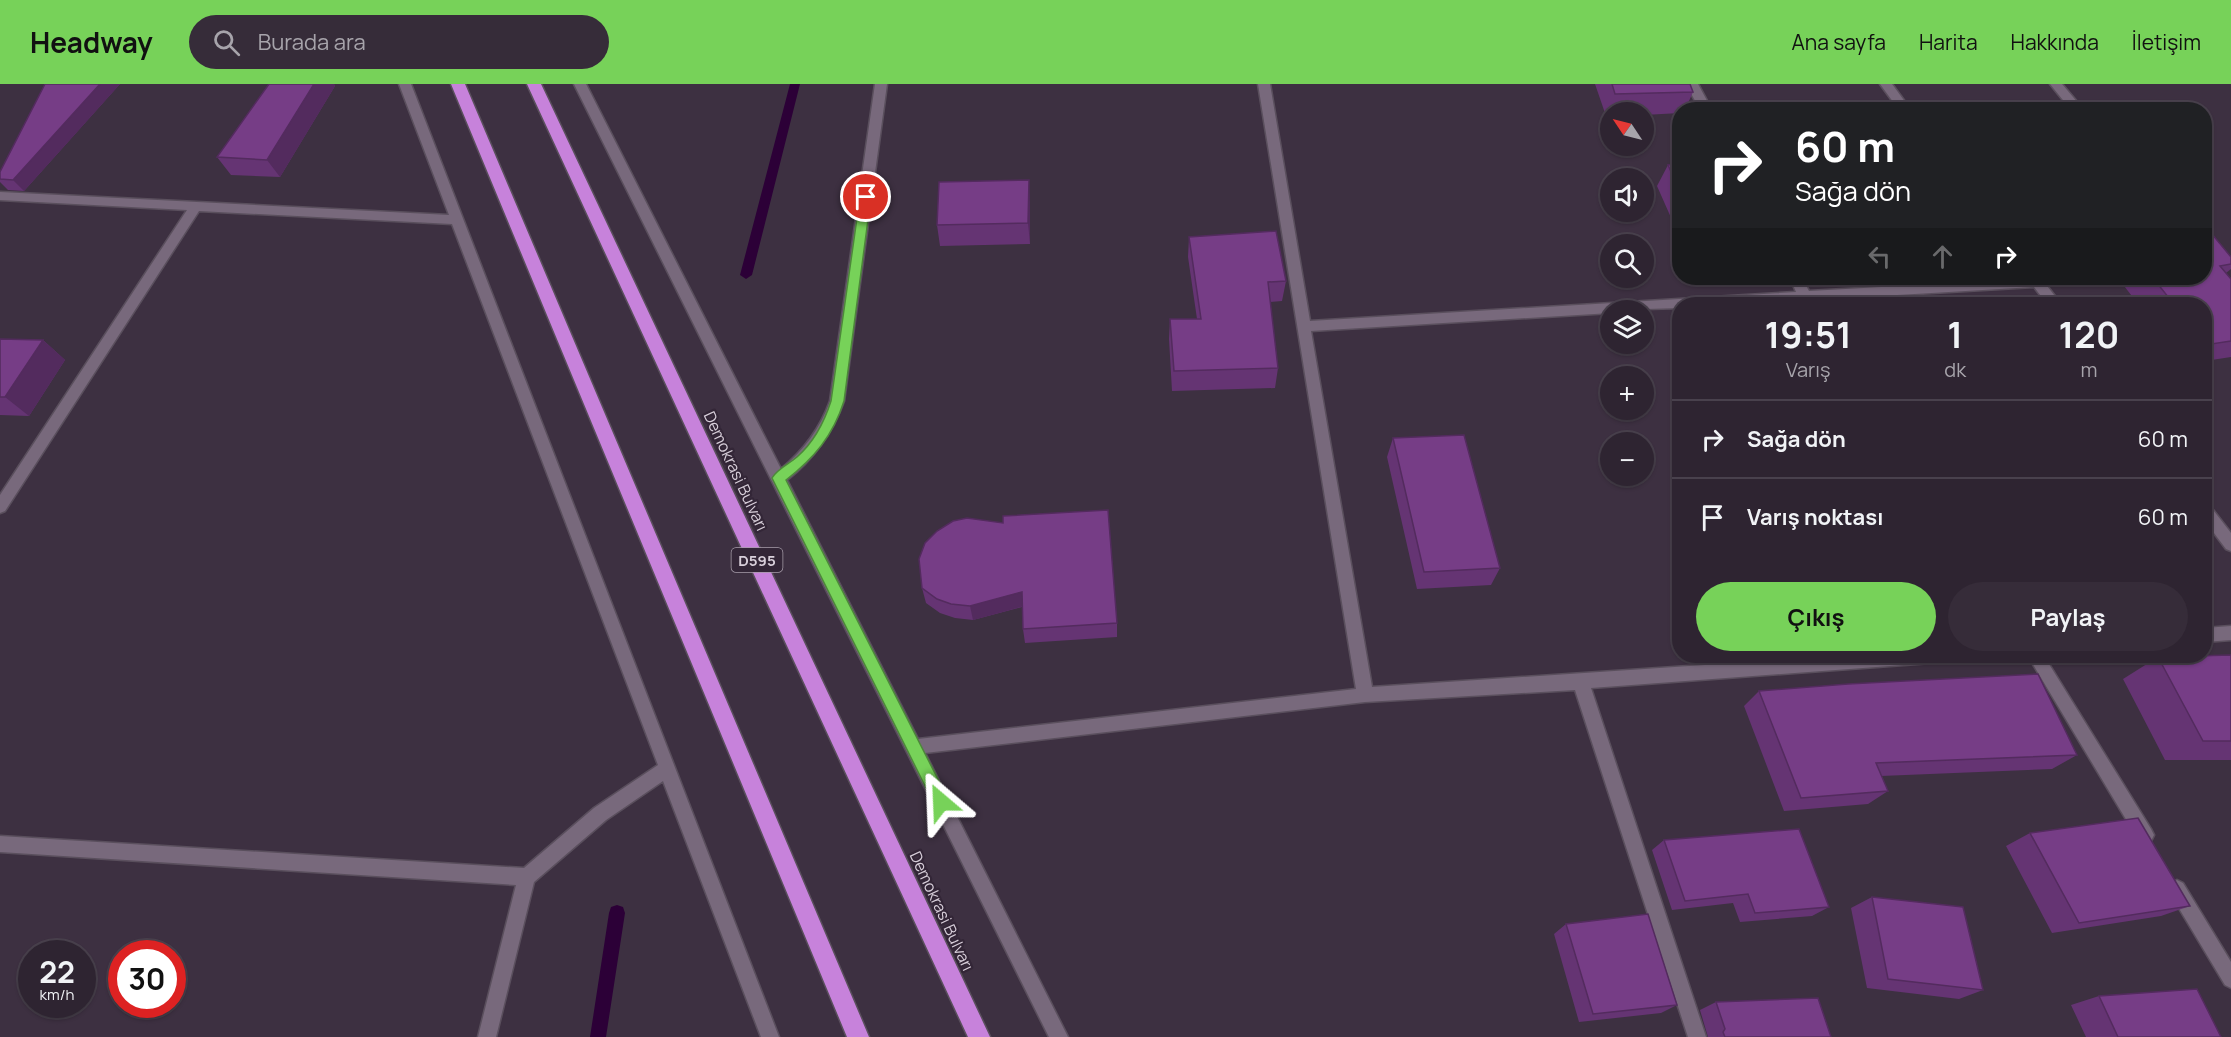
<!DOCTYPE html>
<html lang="tr">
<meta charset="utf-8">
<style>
body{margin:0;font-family:Manrope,sans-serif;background:#362c39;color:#f1f3f6;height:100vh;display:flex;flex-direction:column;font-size:22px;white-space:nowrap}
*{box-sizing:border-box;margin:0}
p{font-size:20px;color:#a7a4ab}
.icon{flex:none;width:33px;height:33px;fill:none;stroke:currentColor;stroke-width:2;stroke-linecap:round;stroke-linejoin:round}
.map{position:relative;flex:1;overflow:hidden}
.details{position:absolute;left:1672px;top:213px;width:540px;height:366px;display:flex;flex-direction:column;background:#2e2431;border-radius:24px;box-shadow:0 2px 4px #0004,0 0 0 2px #49414d}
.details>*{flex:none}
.hud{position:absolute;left:1672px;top:18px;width:540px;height:183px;border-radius:24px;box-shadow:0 2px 4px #0004,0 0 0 2px #49414d;background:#202124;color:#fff;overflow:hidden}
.needle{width:39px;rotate:305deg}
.tools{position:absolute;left:1600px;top:18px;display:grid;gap:12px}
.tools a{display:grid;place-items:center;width:54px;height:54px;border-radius:50%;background:#2e2431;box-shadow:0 2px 4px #0004,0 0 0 2px #49414d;font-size:30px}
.speed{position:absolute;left:18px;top:856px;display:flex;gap:12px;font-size:30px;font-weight:700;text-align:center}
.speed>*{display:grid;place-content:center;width:78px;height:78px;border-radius:50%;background:#2e2431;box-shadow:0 2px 4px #0004,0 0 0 2px #49414d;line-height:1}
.speed small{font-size:15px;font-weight:400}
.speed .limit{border:9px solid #d22;background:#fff;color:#111}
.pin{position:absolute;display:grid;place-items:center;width:51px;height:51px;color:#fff;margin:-26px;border:3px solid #fff;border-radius:50%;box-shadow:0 2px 6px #0007}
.me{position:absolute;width:66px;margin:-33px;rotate:334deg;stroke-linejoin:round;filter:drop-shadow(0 0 4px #0008)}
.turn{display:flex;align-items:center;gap:21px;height:126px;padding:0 24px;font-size:27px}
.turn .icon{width:78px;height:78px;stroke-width:2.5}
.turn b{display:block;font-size:42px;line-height:51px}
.lanes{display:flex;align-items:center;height:57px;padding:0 24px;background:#0003;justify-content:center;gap:30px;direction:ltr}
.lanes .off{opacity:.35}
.eta{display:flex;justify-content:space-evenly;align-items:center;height:102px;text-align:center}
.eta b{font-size:36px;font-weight:700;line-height:42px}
.action{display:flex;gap:12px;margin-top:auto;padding:12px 24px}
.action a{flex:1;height:69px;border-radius:36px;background:#77d259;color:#111;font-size:24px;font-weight:700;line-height:69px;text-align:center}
.action a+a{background:#362c39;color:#f1f3f6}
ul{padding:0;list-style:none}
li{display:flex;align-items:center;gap:18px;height:78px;padding:0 24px;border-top:2px solid #49414d}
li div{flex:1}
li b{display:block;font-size:22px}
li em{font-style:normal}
header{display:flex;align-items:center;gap:36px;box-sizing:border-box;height:84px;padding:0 30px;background:#77d259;color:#111}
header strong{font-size:28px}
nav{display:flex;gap:33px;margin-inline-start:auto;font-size:21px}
.search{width:420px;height:54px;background:#362c39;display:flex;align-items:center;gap:15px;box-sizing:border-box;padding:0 21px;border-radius:33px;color:#a7a4ab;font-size:22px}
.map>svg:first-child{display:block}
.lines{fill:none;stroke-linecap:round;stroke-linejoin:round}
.stream{fill:#2c0037;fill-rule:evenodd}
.minor-casing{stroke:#5a4f5d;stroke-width:3}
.highway-casing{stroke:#5a4f5d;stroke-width:3}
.minor{fill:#78697c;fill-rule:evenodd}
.highway{fill:#c782db;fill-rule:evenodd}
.wall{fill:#653473}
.shaded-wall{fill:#532b5e}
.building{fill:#763d86;stroke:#532b5e;stroke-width:1.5}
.route{fill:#77d259;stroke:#4d883a;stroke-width:1.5}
.labels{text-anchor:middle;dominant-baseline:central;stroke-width:4.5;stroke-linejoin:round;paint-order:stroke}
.shield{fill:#332637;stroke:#a69ca9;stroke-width:1.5}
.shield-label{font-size:15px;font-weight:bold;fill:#d8cfda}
.street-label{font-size:16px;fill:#d8cfda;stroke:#332637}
</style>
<header>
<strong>Headway</strong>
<div class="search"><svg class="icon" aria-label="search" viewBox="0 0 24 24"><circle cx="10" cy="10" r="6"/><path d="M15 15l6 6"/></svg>Burada ara</div>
<nav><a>Ana sayfa</a><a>Harita</a><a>Hakkında</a><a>İletişim</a></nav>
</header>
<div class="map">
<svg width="2231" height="953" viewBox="0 0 2231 953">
<rect width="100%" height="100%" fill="#3d3041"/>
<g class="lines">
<path class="stream" d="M 790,0 L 800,0 L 752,191 L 746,195 L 740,191 Z
M 617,821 L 623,823 L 625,829 L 606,953 L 590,953 L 609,829 L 611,823 Z"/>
<defs>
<path id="minor" d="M 399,0 L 411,0 L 779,953 L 761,953 L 663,697 L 606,736 L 534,798 L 496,953 L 478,953 L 516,801 L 0,768 L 0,752 L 524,784 L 594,724 L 658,681 L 452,140 L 199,127 L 5,427 L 0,429 L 0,411 L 187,126 L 0,116 L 0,108 L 449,131 Z
M 574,0 L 586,0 L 781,385 C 804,366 820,345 830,317 L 875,0 L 887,0 L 844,317 C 832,350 814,375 787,396 L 918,655 L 1356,605 L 1258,0 L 1270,0 L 1310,237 L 1796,208 L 1790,194 L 1802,194 L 1809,207 L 2041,194 L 2061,220 L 2047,220 L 2034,203 L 1744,220 L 1680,220 L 1680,224 L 1611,226 L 1611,229 L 1311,247 L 1372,603 L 1842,572 L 1939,572 L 1937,577 L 1931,579 L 1591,604 L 1706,953 L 1688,953 L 1575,606 L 1365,618 L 925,669 L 1068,953 L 1049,953 Z
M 1686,0 L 1698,0 L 1712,26 L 1700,26 Z
M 1880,0 L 1892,0 L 1911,26 L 1899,26 Z
M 2050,0 L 2062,0 L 2084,26 L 2071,26 Z
M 2205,420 L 2210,422 L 2231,449 L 2231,467 L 2226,465 L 2205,437 Z
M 2231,542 L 2231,556 L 2205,558 L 2205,544 Z
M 2028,572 L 2044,572 L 2151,745 L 2154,751 L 2151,757 L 2145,759 L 2139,757 Z
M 2177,796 L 2183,799 L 2231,878 L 2231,904 L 2225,901 L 2171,811 L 2168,805 L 2171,799 Z"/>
<path id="highway" d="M 451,0 L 465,0 L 869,953 L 847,953 Z
M 527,0 L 541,0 L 990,953 L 968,953 Z"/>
</defs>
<use href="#minor" class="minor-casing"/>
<use href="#highway" class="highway-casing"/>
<use href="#minor" class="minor"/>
<use href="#highway" class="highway"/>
</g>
<path class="wall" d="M 45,0 L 120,0 L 24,107 L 8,106 L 0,98 L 0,88 Z
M 269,0 L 334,0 L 335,2 L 280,93 L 231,91 L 217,73 Z
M 1595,0 L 1690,0 L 1693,8 L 1685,26 L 1680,26 L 1680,29 L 1644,31 L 1644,28 L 1611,28 L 1611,32 L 1606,32 Z
M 1680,80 L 1680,154 L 1657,102 L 1668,81 Z
M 1030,117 L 1030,160 L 940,162 L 937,141 Z
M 1189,153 L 1286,197 L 1282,217 L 1270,218 L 1278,284 L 1275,304 L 1172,307 L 1169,255 L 1170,235 L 1197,235 L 1188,173 Z
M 2231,173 L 2231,185 L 2226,189 L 2231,195 L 2231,273 L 2205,277 L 2205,220 L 2138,220 L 2118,194 L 2205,194 Z
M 0,255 L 43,256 L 65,276 L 29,332 L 0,331 Z
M 1393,354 L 1500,484 L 1491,501 L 1417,505 L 1387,373 Z
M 922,504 L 1117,539 L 1117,553 L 1025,559 L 1023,545 L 1022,523 L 973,536 L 955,534 L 940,529 L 926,519 Z
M 2231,571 L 2231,676 L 2165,676 L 2123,595 L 2158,573 Z
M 1759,607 L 2077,671 L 2052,685 L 1881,692 L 1888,707 L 1868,720 L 1784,727 L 1744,622 Z
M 2030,749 L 2190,822 L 2161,832 L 2052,849 L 2006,762 Z
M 1664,756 L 1829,823 L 1812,832 L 1740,838 L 1733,819 L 1672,826 L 1652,766 Z
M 1872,813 L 1983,906 L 1959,915 L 1867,904 L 1851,824 Z
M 1566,840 L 1677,921 L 1661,929 L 1579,938 L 1554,850 Z
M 2099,912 L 2221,953 L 2086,953 L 2071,921 Z
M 1716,918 L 1831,953 L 1708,953 L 1700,926 Z"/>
<path class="shaded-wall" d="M 100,0 L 120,0 L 24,107 L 13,96 Z
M 314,0 L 334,0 L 335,2 L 280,93 L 267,76 Z
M 1029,96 L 1030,117 L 1030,160 L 1028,139 Z
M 43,256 L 65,276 L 29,332 L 5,313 Z
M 1022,508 L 1024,522 L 973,536 L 970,522 Z"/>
<path class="building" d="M 45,0 L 100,0 L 13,96 L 0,95 L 0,88 Z
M 269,0 L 314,0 L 267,76 L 217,73 Z
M 1612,0 L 1690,0 L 1693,8 L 1615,10 Z
M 1680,80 L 1680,108 L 1668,81 Z
M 1029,96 L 1028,139 L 937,141 L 939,98 Z
M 2205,144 L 2207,144 L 2231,173 L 2231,180 L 2220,182 L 2231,195 L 2231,257 L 2205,261 L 2205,220 L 2165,220 L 2161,216 L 2169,214 L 2153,194 L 2205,194 Z
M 1276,147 L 1286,197 L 1268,198 L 1278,284 L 1174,287 L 1170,235 L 1201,235 L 1189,153 Z
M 0,255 L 43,256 L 5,313 L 0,313 Z
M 1464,351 L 1500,484 L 1424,488 L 1393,354 Z
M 1108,426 L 1117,539 L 1023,545 L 1022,508 L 970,522 L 951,520 L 937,515 L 922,504 L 919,475 L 925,459 L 937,447 L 953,437 L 967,434 L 1003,439 L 1003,432 Z
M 2231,571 L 2231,657 L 2203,657 L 2158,573 Z
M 2038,590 L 2077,671 L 1876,679 L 1888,707 L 1801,714 L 1759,607 L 1848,600 Z
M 2138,734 L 2190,822 L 2079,839 L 2030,749 Z
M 1799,745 L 1829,823 L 1755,829 L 1748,810 L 1685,817 L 1664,756 Z
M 1872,813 L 1963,823 L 1983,906 L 1888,895 Z
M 1648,830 L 1677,921 L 1593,930 L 1566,840 Z
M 2197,905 L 2221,953 L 2118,953 L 2099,912 Z
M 1818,914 L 1831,953 L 1725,953 L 1723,948 L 1725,945 L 1716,918 Z"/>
<path class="route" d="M 866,109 L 871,113 L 844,317 C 833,352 814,374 786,396 L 947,713 L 949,718 L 947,724 L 941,726 L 936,724 L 772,394 C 777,385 789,380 797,373 C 814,358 824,339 831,317 L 860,113 Z"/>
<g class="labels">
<rect class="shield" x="731.5" y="464" width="51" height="24" rx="4.5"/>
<g class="shield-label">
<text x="757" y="476">D595</text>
</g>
<g class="street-label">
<text transform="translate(736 387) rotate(65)">Demokrasi Bulvarı</text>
<text transform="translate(942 827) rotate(65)">Demokrasi Bulvarı</text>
</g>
</g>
</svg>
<div class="tools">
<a><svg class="needle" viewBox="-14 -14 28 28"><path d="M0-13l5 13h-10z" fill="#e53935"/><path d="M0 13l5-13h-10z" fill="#a7a4ab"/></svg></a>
<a><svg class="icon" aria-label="sound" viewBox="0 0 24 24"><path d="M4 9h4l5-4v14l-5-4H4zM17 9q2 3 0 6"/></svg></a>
<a><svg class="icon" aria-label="search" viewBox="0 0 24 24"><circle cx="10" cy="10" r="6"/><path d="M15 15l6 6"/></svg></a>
<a><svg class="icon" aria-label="layers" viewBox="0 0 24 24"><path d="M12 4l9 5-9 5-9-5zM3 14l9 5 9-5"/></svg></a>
<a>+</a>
<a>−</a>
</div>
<div class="speed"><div>22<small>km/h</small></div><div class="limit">30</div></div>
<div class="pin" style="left:866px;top:113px;background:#d93025"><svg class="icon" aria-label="arrive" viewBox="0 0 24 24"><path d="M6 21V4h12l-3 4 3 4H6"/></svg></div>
<svg class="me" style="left:941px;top:718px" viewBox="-20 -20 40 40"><path d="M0-17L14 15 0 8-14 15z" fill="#77d259" stroke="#fff" stroke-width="4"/></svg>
<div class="hud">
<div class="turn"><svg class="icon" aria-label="right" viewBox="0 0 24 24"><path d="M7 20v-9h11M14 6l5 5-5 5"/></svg><div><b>60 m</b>Sağa dön</div></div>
<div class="lanes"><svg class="icon off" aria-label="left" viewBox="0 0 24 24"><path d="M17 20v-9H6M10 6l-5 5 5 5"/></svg><svg class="icon off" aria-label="ahead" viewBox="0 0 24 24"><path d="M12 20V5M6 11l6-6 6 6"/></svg><svg class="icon" aria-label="right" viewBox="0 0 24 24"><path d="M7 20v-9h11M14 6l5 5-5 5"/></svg></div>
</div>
<section class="details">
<div class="eta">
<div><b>19:51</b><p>Varış</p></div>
<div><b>1</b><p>dk</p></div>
<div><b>120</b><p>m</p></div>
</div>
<ul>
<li><svg class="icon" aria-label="right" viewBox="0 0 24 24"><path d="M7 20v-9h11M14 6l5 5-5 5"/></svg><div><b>Sağa dön</b></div><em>60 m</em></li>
<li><svg class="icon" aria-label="arrive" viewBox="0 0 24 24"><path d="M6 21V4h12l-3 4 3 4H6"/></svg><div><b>Varış noktası</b></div><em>60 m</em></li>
</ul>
<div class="action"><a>Çıkış</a><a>Paylaş</a></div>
</section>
</div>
